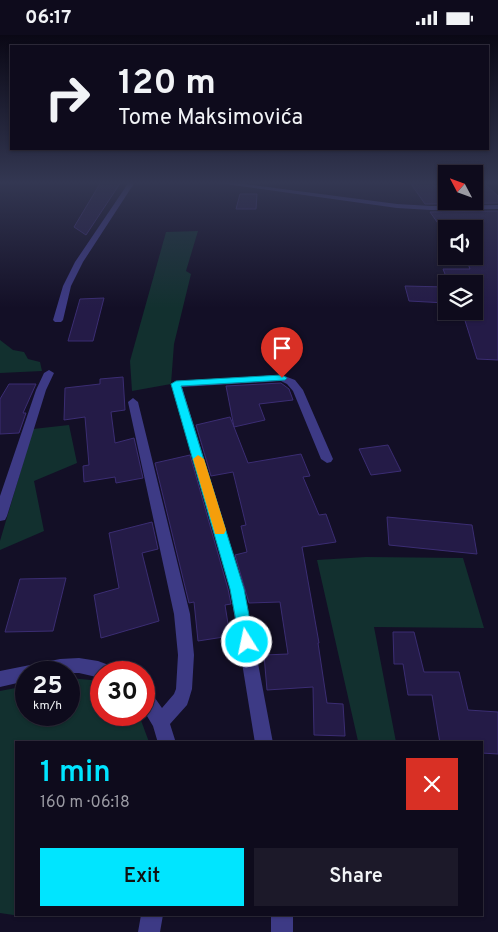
<!DOCTYPE html>
<meta charset="utf-8">
<style>
body{margin:0;font-family:Overpass,sans-serif;background:#1c1929;color:#f1f3f6;height:100vh;display:flex;flex-direction:column;font-size:19px;white-space:nowrap}
*{box-sizing:border-box;margin:0}
p{font-size:16px;color:#9b9ba3}
.icon{flex:none;width:28px;height:28px;fill:none;stroke:currentColor;stroke-width:2;stroke-linecap:round;stroke-linejoin:round}
.map{position:relative;flex:1;overflow:hidden}
.sheet{position:absolute;left:15px;top:706px;width:468px;height:175px;display:flex;flex-direction:column;background:#0e0b1c;border-radius:0px;box-shadow:0 1px 4px #0004,0 0 0 1px #2e2b3b}
.sheet>*{flex:none}
.hud{position:absolute;left:10px;top:10px;width:479px;height:105px;border-radius:0px;box-shadow:0 1px 4px #0004,0 0 0 1px #2e2b3b;background:#0e0b1c;color:#f1f3f6;overflow:hidden}
.needle{width:32px;rotate:311deg}
.buttons{position:absolute;left:438px;top:130px;display:grid;gap:10px}
.buttons a{display:grid;place-items:center;width:45px;height:45px;border-radius:0px;background:#0e0b1c;box-shadow:0 1px 4px #0004,0 0 0 1px #2e2b3b;font-size:25px}
.speed{position:absolute;left:15px;top:626px;display:flex;gap:10px;font-size:25px;font-weight:700;text-align:center}
.speed>*{display:grid;place-content:center;width:65px;height:65px;border-radius:50%;background:#0e0b1c;box-shadow:0 1px 4px #0004,0 0 0 1px #2e2b3b;line-height:1}
.speed small{font-size:12px;font-weight:400}
.speed .limit{border:8px solid #d22;background:#fff;color:#111}
.pin{position:absolute;display:grid;place-items:center;width:42px;height:42px;color:#fff;margin:-51px -21px;border-radius:50% 50% 50% 0;rotate:-45deg;box-shadow:0 0 5px #0007}
.pin .icon{rotate:45deg}
.me{position:absolute;width:55px;margin:-28px;rotate:350deg;stroke-linejoin:round;filter:drop-shadow(0 0 4px #0008)}
.turn{display:flex;align-items:center;gap:18px;height:105px;padding:0 25px;font-size:22px}
.turn .icon{width:65px;height:65px;stroke-width:2.5}
.turn b{display:block;font-size:35px;line-height:42px}
.round{display:grid;place-items:center;flex:none;width:52px;height:52px;border-radius:0px;background:#1c1929}
.headline{display:flex;align-items:center;justify-content:space-between;height:85px;padding:0 25px}
h1{font-size:30px;font-weight:600;line-height:38px;color:#00e5ff}
.primary-button{display:flex;gap:10px;margin-top:auto;padding:10px 25px}
.primary-button a{flex:1;height:58px;border-radius:0px;background:#00e5ff;color:#111;font-size:20px;font-weight:600;line-height:58px;text-align:center}
.primary-button a+a{background:#1c1929;color:#f1f3f6}
.status{display:flex;justify-content:space-between;align-items:center;height:35px;padding:0 25px;background:#0e0b1c;direction:ltr}
.status svg{height:14px;fill:currentColor}
.map>svg:first-child{display:block}
.green{fill:#12302f}
.building{fill:#241b47;stroke:#3b2d73}
.lines{fill:none;stroke-linecap:round;stroke-linejoin:round}
.minor{fill:#3d3a85;fill-rule:evenodd}
.route{fill:#00e5ff;stroke:#0095a6}
.slow{fill:#f59e0b}
</style>
<div class="status"><b>06:17</b><svg viewBox="0 0 49 12"><path d="M0 12V9h3v3zM5 12V6h3v6zM10 12V3h3v9zM15 12V0h3v12zM26 1h20v11H26zM47 4h2v5h-2z"/></svg></div>
<div class="map">
<svg width="498" height="897" viewBox="0 0 498 897">
<rect width="100%" height="100%" fill="#130f26"/>
<path class="green" d="M 198,196 L 186,236 L 191,239 L 174,309 L 171,349 L 132,356 L 130,326 L 166,197 Z
M 0,305 L 13,315 L 24,317 L 28,324 L 40,327 L 42,336 L 0,338 Z
M 69,390 L 77,428 L 34,446 L 44,496 L 0,515 L 0,506 L 33,394 Z
M 366,522 L 463,523 L 484,593 L 374,592 L 396,707 L 358,706 L 317,525 Z
M 69,643 L 91,645 L 101,649 L 101,680 L 139,680 L 149,707 L 16,708 L 16,880 L 44,880 L 27,882 L 0,878 L 0,656 L 26,651 L 26,680 L 69,680 Z"/>
<path class="building" d="M 101,147 L 121,147 L 86,200 L 74,192 Z
M 474,147 L 483,147 L 498,161 L 498,168 L 425,169 L 411,149 L 430,148 L 434,151 L 446,151 L 446,166 L 474,166 Z
M 240,159 L 257,159 L 256,174 L 236,174 Z
M 498,176 L 498,325 L 477,324 L 462,276 L 474,276 L 474,249 L 449,249 L 443,234 L 470,234 L 465,221 L 474,221 L 474,194 L 442,194 L 430,177 Z
M 405,251 L 446,252 L 446,268 L 409,266 Z
M 104,263 L 93,306 L 68,306 L 80,264 Z
M 123,342 L 125,375 L 111,377 L 115,408 L 134,403 L 143,443 L 116,448 L 115,442 L 84,447 L 83,431 L 89,430 L 85,382 L 64,385 L 65,353 L 100,349 L 100,344 Z
M 281,348 L 289,354 L 293,365 L 259,369 L 265,385 L 234,392 L 248,428 L 301,419 L 310,441 L 303,442 L 319,480 L 326,479 L 336,507 L 302,512 L 319,608 L 318,608 L 327,668 L 343,669 L 345,701 L 314,700 L 313,652 L 267,655 L 264,620 L 288,619 L 280,567 L 249,568 L 235,520 L 247,517 L 241,491 L 246,490 L 233,437 L 211,441 L 196,390 L 230,382 L 234,392 L 226,351 Z
M 9,349 L 36,349 L 23,378 L 26,378 L 19,398 L 0,399 L 0,364 Z
M 388,410 L 401,436 L 371,440 L 359,414 Z
M 190,420 L 228,554 L 231,569 L 225,570 L 230,601 L 198,606 L 194,567 L 189,568 L 155,428 Z
M 387,482 L 472,490 L 477,519 L 389,510 Z
M 152,487 L 158,514 L 142,518 L 159,586 L 101,603 L 94,560 L 119,553 L 109,498 Z
M 66,543 L 53,596 L 5,597 L 20,544 Z
M 393,597 L 414,597 L 424,637 L 459,637 L 468,675 L 498,677 L 498,719 L 481,718 L 481,708 L 440,708 L 432,660 L 408,660 L 403,629 L 394,629 Z"/>
<g class="lines">
<path class="minor" d="M 129,147 L 135,147 L 83,227 L 71,251 L 63,285 L 61,287 L 55,287 L 53,285 L 63,251 L 75,227 Z
M 211,147 L 230,147 L 397,169 L 431,171 L 498,170 L 498,174 L 431,175 L 397,173 Z
M 49,335 L 54,338 L 46,355 L 7,481 L 5,485 L 0,486 L 0,461 L 36,355 L 44,338 Z
M 282,340 L 295,345 L 303,355 L 333,424 L 331,427 L 327,428 L 321,424 L 293,356 L 287,349 L 281,346 L 182,352 L 244,554 L 273,708 L 255,708 L 230,554 L 171,349 L 176,346 Z
M 133,363 L 138,367 L 190,579 L 194,620 L 192,654 L 189,664 L 187,670 L 170,689 L 176,708 L 158,708 L 153,691 L 144,676 L 144,654 L 150,656 L 162,673 L 174,659 L 176,654 L 178,620 L 174,579 L 128,367 Z
M 79,623 L 98,626 L 114,632 L 116,638 L 101,638 L 101,643 L 79,638 L 26,638 L 26,646 L 0,652 L 0,636 L 60,624 Z
M 141,880 L 163,880 L 160,897 L 138,897 Z
M 271,880 L 293,880 L 293,897 L 271,897 Z"/>
</g>
<linearGradient id="sky" x2="0" y2="1"><stop stop-color="#0a0815"/><stop offset="0.54" stop-color="#333752"/><stop offset="1" stop-color="#333752" stop-opacity="0"/></linearGradient>
<rect width="498" height="273" fill="url(#sky)"/>
<path class="route" d="M 282,340 L 287,343 L 285,345 L 181,351 L 244,554 L 254,607 L 252,612 L 247,614 L 242,612 L 240,607 L 230,554 L 171,349 L 176,346 Z"/>
<path class="slow" d="M 198,420 L 204,424 L 226,495 L 224,499 L 215,499 L 214,495 L 193,424 Z"/>
</svg>
<div class="buttons">
<a><svg class="needle" viewBox="-14 -14 28 28"><path d="M0-13l5 13h-10z" fill="#e53935"/><path d="M0 13l5-13h-10z" fill="#9b9ba3"/></svg></a>
<a><svg class="icon" aria-label="sound" viewBox="0 0 24 24"><path d="M4 9h4l5-4v14l-5-4H4zM17 9q2 3 0 6"/></svg></a>
<a><svg class="icon" aria-label="layers" viewBox="0 0 24 24"><path d="M12 4l9 5-9 5-9-5zM3 14l9 5 9-5"/></svg></a>
</div>
<div class="speed"><div>25<small>km/h</small></div><div class="limit">30</div></div>
<div class="pin" style="left:282px;top:343px;background:#d93025"><svg class="icon" aria-label="arrive" viewBox="0 0 24 24"><path d="M6 21V4h12l-3 4 3 4H6"/></svg></div>
<svg class="me" style="left:247px;top:607px" viewBox="-20 -20 40 40"><circle r="17" fill="#00e5ff" stroke="#fff" stroke-width="3"/><path d="M0-11L8 9 0 5-8 9z" fill="#fff"/></svg>
<div class="hud">
<div class="turn"><svg class="icon" aria-label="right" viewBox="0 0 24 24"><path d="M7 20v-9h11M14 6l5 5-5 5"/></svg><div><b>120 m</b>Tome Maksimovića</div></div>
</div>
<section class="sheet">
<div class="headline"><div><h1>1 min</h1><p>160 m · 06:18</p></div><a class="round" style="background:#d93025;color:#fff"><svg class="icon" aria-label="close" viewBox="0 0 24 24"><path d="M6 6l12 12M18 6L6 18"/></svg></a></div>
<div class="primary-button"><a>Exit</a><a>Share</a></div>
</section>
</div>
